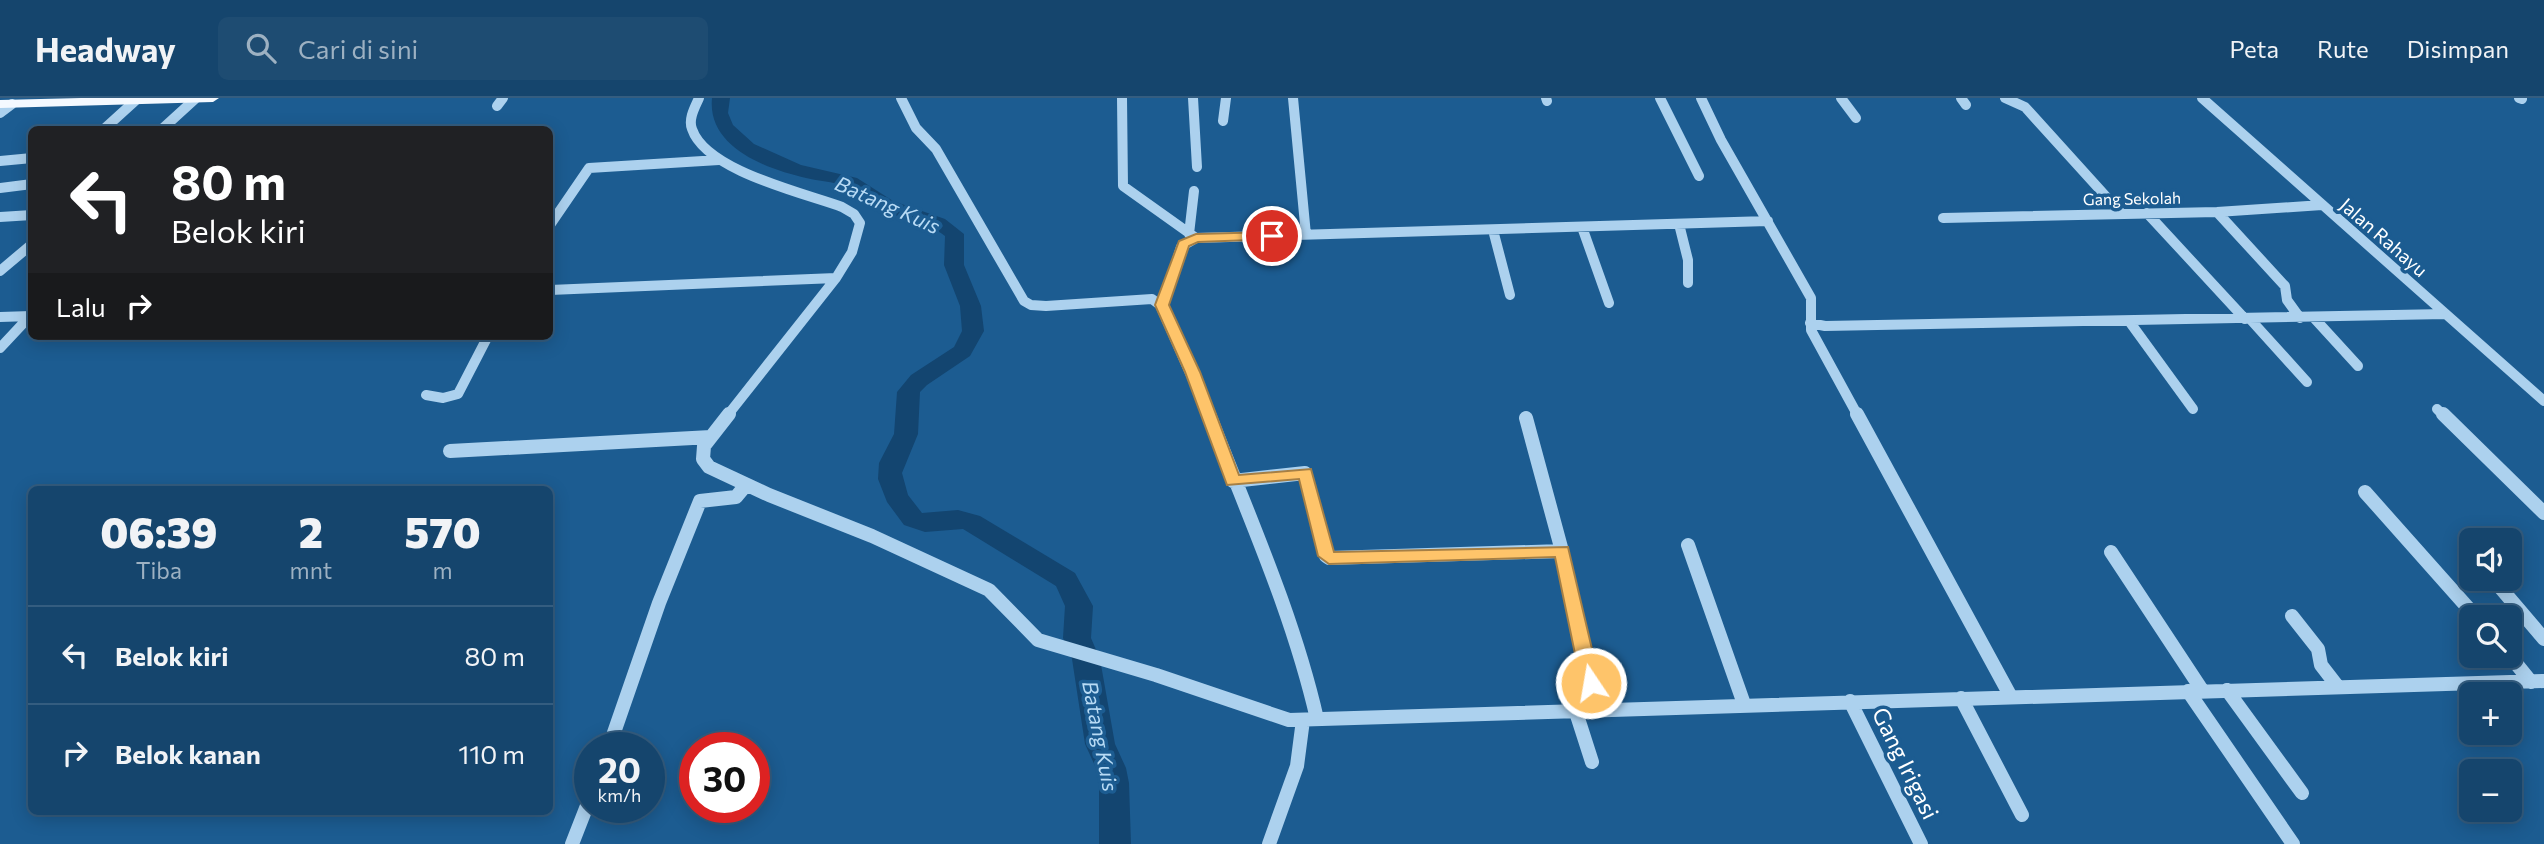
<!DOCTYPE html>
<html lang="id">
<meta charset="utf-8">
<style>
body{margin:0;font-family:Commissioner,sans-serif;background:#1e4c72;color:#f1f3f6;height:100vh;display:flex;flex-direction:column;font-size:26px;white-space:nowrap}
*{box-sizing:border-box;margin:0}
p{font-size:23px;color:#9db1c2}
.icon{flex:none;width:38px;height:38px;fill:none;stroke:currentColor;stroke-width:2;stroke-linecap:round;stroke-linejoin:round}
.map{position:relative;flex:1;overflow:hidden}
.side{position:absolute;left:28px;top:388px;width:525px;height:329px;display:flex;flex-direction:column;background:#15456d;border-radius:10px;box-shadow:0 4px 18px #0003,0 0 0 2px #345d80}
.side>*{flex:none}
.guide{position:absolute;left:28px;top:28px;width:525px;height:214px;border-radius:10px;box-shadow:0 4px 18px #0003,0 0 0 2px #345d80;background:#202124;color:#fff;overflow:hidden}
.fabs{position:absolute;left:2459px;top:430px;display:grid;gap:14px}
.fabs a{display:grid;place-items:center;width:63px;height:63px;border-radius:10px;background:#15456d;box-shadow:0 4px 18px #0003,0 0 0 2px #345d80;font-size:35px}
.speed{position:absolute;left:574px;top:634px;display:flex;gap:14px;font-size:35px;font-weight:700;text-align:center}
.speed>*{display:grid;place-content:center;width:91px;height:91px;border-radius:50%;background:#15456d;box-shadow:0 4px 18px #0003,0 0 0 2px #345d80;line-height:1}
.speed small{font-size:18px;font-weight:400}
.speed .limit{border:10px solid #d22;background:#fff;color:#111}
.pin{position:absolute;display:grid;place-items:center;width:60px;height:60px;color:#fff;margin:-30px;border:4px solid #fff;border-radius:50%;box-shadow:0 2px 7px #0007}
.me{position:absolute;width:77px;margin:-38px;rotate:348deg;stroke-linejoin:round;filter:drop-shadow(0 0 5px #0008)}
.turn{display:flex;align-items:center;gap:24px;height:147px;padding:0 28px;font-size:32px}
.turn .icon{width:91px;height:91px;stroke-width:2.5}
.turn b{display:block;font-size:49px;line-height:60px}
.then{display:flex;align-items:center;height:66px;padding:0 28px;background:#0003;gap:14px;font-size:26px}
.eta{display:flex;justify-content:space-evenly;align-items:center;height:119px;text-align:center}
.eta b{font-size:42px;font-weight:800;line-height:49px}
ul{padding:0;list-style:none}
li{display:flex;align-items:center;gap:21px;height:98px;padding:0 28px;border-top:2px solid #345d80}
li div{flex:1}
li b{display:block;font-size:26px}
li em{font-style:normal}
header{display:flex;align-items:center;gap:42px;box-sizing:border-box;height:98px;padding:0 35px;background:#15456d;border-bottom:2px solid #345d80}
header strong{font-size:33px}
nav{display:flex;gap:38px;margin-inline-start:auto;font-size:24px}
.search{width:490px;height:63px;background:#1e4c72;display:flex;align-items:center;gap:18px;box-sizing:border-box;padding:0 24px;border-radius:10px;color:#9db1c2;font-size:26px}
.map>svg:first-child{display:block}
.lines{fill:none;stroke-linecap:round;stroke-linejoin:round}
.river{fill:#134570;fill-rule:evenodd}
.minor-far1{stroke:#acd1ee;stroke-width:10}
.minor{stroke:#acd1ee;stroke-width:14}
.major{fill:#f4f9ff;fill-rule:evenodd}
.route{fill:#fec46a;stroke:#a57f45;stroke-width:2}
.labels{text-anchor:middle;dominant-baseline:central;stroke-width:7;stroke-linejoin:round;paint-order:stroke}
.far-street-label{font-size:16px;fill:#fff;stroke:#1c5c91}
.street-label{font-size:19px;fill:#fff;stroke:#1c5c91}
.water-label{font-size:21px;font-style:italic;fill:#b8dbf5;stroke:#1c5c91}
.near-street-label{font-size:23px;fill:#fff;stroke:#1c5c91}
</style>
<header>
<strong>Headway</strong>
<div class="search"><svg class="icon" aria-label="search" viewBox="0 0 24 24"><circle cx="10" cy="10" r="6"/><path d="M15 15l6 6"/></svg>Cari di sini</div>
<nav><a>Peta</a><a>Rute</a><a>Disimpan</a></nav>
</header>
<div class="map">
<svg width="2544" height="746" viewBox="0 0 2544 746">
<rect width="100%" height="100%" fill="#1c5c91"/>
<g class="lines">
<path class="river" d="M 712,0 L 730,0 L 728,15 L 733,27 L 754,46 L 801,67 L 857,80 L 893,103 L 945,121 L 964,136 L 964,167 L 981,208 L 984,233 L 970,258 L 927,287 L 920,294 L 918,336 L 902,375 L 908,397 L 922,415 L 958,412 L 980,418 L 1075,475 L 1093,508 L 1091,540 L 1100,561 L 1115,646 L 1126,670 L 1129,685 L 1131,746 L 1099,746 L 1099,685 L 1096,670 L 1085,646 L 1072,561 L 1063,540 L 1065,508 L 1056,488 L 963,431 L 925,434 L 904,427 L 887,404 L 878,381 L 879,365 L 894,336 L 897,294 L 911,277 L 954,249 L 962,233 L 960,208 L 944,167 L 945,138 C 926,123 901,122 880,111 C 865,104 854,91 838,86 C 828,83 817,83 806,80 C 766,71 707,49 712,0 Z"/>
<path class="minor-far1" d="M 699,0 C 695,9 688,21 692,31 C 706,73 804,95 842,109 L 854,116 L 860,125 L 852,154 L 836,180 L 727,318
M 901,0 L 916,30 L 936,51 L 1024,203 L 1031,207 L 1046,208 L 1152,201 L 1160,207 L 1209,318
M 1122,0 L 1123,88 L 1196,140
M 1193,0 L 1197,69
M 1293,0 L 1306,137
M 1546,0 L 1547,3
M 1660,0 L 1699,78
M 1701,0 L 1721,42 L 1811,200 L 1811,232 L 1858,318
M 1841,0 L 1856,20
M 1961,0 L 1966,7
M 2005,0 L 2025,9 L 2121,115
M 2202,0 L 2544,303
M 2519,0 L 2522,1
M 497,8 L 503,0
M 0,15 L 12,6
M 1223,23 L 1226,0
M 103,32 L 136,2
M 161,32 L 195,1
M 0,63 L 32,60
M 0,90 L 32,86
M 2217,114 L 2285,188 L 2287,202 L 2300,220
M 2147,115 L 2245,221
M 0,119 L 32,117
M 1943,120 L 2217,114 L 2322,107
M 1679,126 L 1688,162 L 1688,185
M 550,127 L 589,70 L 719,62
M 1582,129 L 1609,205
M 1493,132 L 1510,197
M 1189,136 L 1194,93
M 0,173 L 32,146
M 550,192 L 836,180
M 1162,210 L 1181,149 L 1196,140 L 1768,123
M 0,219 L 31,218
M 2250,221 L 2307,284
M 2315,221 L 2358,268
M 2129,223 L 2193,311
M 1810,225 L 1825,228 L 2446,216
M 0,250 L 30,218
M 426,297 L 443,300 L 458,296 L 488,238
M 2437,311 L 2444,318"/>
<path class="minor" d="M 729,316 L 704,348 L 703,361 L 709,369 L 769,397 L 872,438 L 989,492 L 1038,542 L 1156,577 L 1289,622 L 2544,583
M 1209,316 C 1248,417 1293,516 1317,621
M 1857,316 L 2011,599
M 2443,316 L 2544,415
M 1526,320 L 1562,453 L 1597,611
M 450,353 L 711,339
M 1233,383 L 1305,375 L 1326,458 L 1329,460 L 1562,453
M 2365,394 L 2477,520
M 1688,447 L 1744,606
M 2111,454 L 2202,592
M 2493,481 L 2544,541
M 2292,518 L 2318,551 L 2321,567 L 2338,589
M 2510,558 L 2531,584
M 2227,592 L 2302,695
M 2188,593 L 2293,746
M 1961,600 L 2022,717
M 1850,603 L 1921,746
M 1575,611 L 1592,664
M 609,649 L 659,505 L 700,403 L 736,399 L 746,387
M 572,746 L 590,700
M 1269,746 L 1297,668 L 1303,622"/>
<path class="major" d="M 81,0 L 219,0 L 213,4 L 0,10 L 0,2 Z"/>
</g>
<path class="route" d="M 1272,134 L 1276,135 L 1276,141 L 1198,144 L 1189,148 L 1169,207 L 1200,274 L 1239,377 L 1311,371 L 1334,454 L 1568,449 L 1600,585 L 1597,590 L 1591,592 L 1584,590 L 1581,585 L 1555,459 L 1329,466 L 1318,458 L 1299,381 L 1227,387 L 1185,274 L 1155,207 L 1179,143 L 1196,136 Z"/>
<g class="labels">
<g class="far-street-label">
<text transform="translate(2132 100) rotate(-1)">Gang Sekolah</text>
</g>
<g class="street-label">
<text transform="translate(2384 139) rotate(41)">Jalan Rahayu</text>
</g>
<g class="water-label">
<text transform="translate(888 106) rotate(24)">Batang Kuis</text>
<text transform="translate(1101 638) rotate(79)">Batang Kuis</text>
</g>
<g class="near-street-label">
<text transform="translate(1906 665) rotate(64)">Gang Irigasi</text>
</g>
</g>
</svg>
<div class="fabs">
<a><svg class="icon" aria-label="sound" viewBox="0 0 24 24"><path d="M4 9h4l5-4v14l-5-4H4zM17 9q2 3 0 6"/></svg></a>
<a><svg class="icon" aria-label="search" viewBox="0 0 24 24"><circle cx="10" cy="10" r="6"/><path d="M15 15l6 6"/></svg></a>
<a>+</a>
<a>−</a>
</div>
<div class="speed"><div>20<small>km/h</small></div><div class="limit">30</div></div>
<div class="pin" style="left:1272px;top:138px;background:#d93025"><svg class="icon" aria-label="arrive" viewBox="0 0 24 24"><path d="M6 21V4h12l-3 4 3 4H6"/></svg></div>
<svg class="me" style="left:1591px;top:585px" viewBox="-20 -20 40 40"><circle r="17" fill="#fec46a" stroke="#fff" stroke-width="3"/><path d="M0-11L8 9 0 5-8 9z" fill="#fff"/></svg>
<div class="guide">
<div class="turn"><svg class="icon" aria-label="left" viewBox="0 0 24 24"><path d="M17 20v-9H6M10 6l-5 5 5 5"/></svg><div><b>80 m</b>Belok kiri</div></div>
<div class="then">Lalu<svg class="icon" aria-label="right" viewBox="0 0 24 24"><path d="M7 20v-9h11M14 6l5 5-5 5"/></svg></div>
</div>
<section class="side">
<div class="eta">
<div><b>06:39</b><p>Tiba</p></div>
<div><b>2</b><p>mnt</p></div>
<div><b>570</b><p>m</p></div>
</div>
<ul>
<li><svg class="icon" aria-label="left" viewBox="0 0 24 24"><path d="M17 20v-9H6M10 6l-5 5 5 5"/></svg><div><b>Belok kiri</b></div><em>80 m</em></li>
<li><svg class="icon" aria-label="right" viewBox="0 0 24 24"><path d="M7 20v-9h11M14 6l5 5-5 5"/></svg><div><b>Belok kanan</b></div><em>110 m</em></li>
</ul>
</section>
</div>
